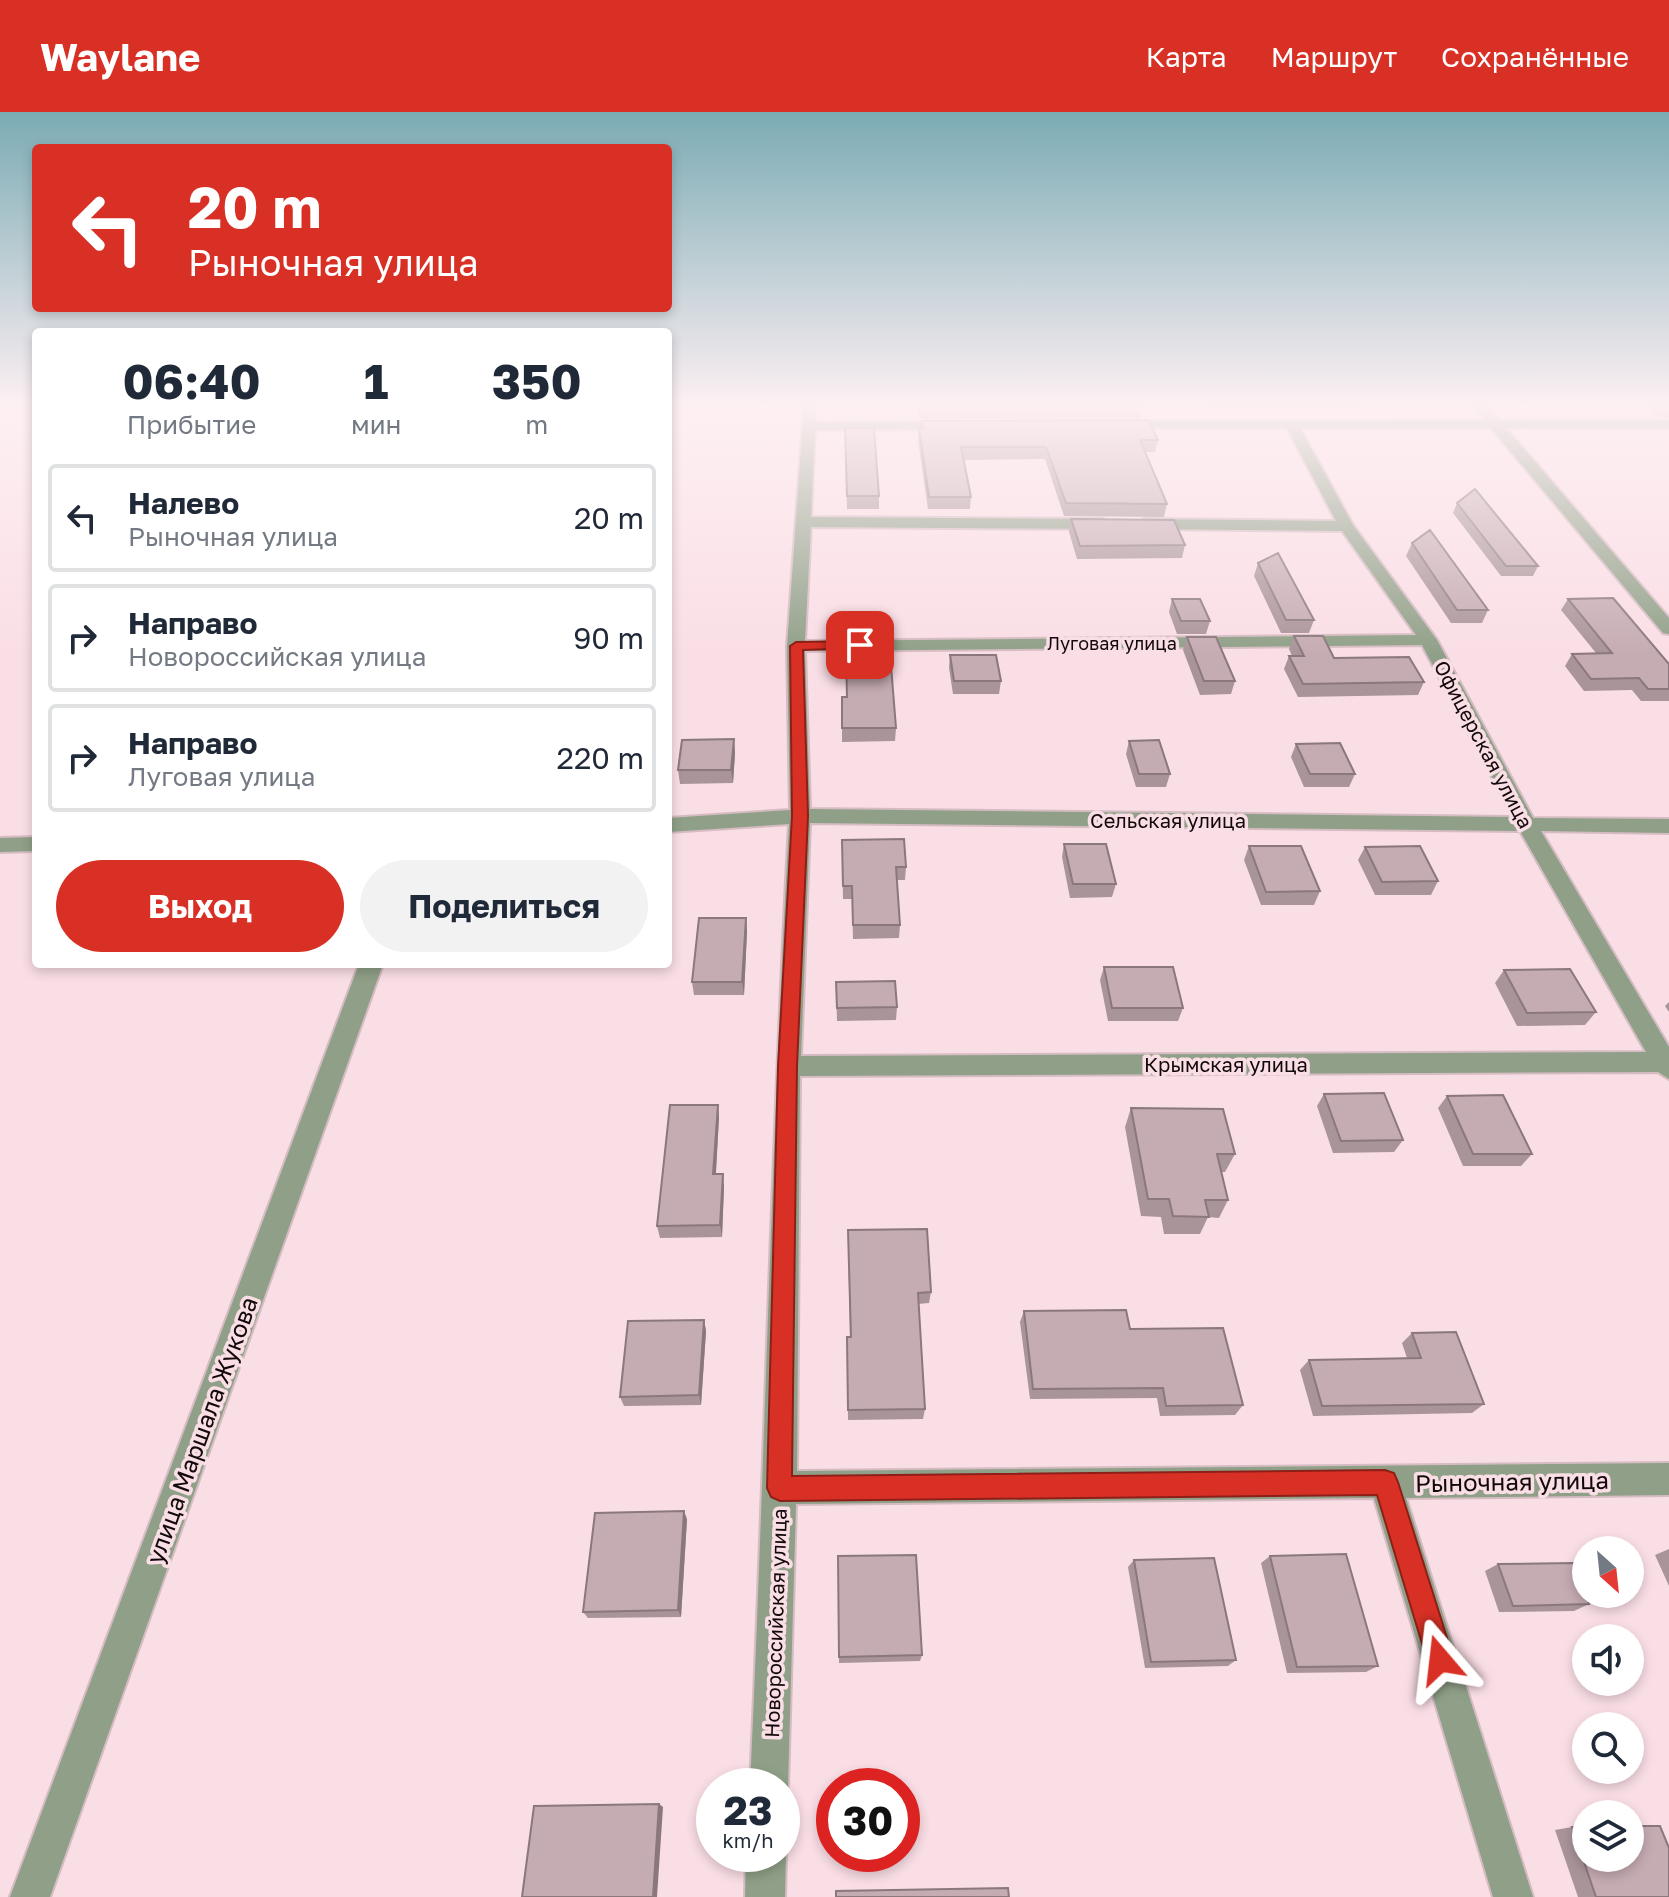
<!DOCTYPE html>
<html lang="ru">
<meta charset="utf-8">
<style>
body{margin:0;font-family:"Golos Text",sans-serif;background:#f2f2f3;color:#1f2937;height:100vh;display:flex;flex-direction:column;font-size:30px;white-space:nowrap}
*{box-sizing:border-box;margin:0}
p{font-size:26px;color:#747a83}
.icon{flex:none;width:44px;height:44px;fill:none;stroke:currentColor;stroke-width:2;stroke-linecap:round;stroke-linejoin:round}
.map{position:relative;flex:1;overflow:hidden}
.panel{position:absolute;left:32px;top:216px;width:640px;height:640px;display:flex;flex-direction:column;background:#fff;border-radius:8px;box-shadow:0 4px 12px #0003}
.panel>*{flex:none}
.guide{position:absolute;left:32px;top:32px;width:640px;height:168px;border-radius:8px;box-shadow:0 4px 12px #0003;background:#d93025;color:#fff;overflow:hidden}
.needle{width:52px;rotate:153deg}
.buttons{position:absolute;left:1572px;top:1424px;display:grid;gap:16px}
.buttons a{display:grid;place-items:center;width:72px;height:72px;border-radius:50%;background:#fff;box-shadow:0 4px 12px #0003;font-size:40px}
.speed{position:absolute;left:696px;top:1656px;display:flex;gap:16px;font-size:40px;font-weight:700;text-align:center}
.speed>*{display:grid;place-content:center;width:104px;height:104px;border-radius:50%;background:#fff;box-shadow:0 4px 12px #0003;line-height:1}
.speed small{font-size:20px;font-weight:400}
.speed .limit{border:12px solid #d22;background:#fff;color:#111}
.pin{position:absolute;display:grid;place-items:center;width:68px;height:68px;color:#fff;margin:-34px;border-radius:16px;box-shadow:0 4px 12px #0006}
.me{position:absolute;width:88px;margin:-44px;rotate:343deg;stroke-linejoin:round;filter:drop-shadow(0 0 6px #0008)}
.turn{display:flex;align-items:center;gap:28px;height:168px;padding:0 24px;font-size:36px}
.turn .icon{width:104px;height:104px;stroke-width:2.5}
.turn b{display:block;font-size:56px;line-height:68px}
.eta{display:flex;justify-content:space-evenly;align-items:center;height:136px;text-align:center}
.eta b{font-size:48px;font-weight:700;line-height:56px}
.action{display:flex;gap:16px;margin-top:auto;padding:16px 24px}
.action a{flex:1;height:92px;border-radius:48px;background:#d93025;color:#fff;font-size:32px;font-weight:700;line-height:92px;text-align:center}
.action a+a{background:#f2f2f3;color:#1f2937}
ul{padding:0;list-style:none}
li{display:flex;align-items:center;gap:24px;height:108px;margin:0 16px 12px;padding:0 8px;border:4px solid #e0e1e3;border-radius:8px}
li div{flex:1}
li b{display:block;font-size:30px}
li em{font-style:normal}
header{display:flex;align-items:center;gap:48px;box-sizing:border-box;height:112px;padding:0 40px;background:#d93025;color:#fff}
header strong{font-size:38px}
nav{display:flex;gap:44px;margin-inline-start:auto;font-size:28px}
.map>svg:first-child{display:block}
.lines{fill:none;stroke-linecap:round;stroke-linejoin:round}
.minor-casing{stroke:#d5bcc2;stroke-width:4}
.minor{fill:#90a088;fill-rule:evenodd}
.wall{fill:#a99499}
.shaded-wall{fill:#8a787d}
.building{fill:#c5acb2;stroke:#8a787d;stroke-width:2}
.route{fill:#d93025;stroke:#8d1f18;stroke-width:2}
.labels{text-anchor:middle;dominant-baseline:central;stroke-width:7;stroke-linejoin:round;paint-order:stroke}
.far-street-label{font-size:18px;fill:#12090b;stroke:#fadee5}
.street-label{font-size:20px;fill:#12090b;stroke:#fadee5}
.near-street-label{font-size:24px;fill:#12090b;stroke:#fadee5}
</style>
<header>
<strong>Waylane</strong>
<nav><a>Карта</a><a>Маршрут</a><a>Сохранённые</a></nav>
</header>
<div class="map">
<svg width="1669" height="1785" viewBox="0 0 1669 1785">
<rect width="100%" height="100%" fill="#fadee5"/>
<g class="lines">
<defs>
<path id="minor" d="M 804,293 L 816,293 L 816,310 L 955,309 L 962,313 L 955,317 L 815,318 L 811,405 L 1103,407 L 1111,412 L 1103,417 L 811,415 L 805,529 L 1416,523 L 1342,419 L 1144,417 L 1136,412 L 1144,407 L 1336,409 L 1287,316 L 1119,316 L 1112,312 L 1114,309 L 1485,308 L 1473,293 L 1486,293 L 1499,308 L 1669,308 L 1669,316 L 1506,316 L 1669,506 L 1669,522 L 1663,521 L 1491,316 L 1300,316 L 1353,413 L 1437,528 L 1533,706 L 1669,707 L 1669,721 L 1541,719 L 1669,935 L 1669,967 L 1658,960 L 800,964 L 797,1359 L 1669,1351 L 1669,1383 L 1406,1386 L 1533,1785 L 1493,1785 L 1374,1386 L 796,1392 L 788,1674 L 782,1688 L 782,1674 L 750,1674 C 765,1353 771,1032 789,712 L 668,720 L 668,706 L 790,698 L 787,534 ZM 1422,533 L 1513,705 L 810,697 L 805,539 ZM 810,711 L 1520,719 L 1646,940 L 801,944 Z
M 36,725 L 36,739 L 0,740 L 0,726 Z
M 359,852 L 383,852 L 50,1785 L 10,1785 Z
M 782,1733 L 786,1742 L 785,1785 L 745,1785 L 746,1742 L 782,1742 Z"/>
</defs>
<use href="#minor" class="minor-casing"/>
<use href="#minor" class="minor"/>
</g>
<path class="wall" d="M 917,293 L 1142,293 L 1142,294 L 1140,306 L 919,307 Z
M 1206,293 L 1441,293 L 1441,294 L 1209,298 Z
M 1644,293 L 1669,293 L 1669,306 L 1657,305 Z
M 922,309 L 1158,328 L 1155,340 L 1145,340 L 1167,392 L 1164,405 L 1064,404 L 1045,347 L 964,348 L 971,385 L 970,397 L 928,397 L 918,328 L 919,316 L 921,316 Z
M 845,316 L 879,384 L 879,397 L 847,397 Z
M 1457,391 L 1538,454 L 1533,464 L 1501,464 L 1453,401 Z
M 1071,407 L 1185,433 L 1182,446 L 1077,447 L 1069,420 Z
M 1412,431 L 1488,498 L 1482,511 L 1451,511 L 1406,444 Z
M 1258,451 L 1314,508 L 1309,521 L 1281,521 L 1254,464 Z
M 1172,487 L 1210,509 L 1206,522 L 1177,522 L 1169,500 Z
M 1568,487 L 1669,552 L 1669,589 L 1641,589 L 1632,578 L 1584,579 L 1565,554 L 1572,542 L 1596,541 L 1561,498 Z
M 1294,524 L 1334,546 L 1424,570 L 1418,583 L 1298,585 L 1284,557 L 1289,544 L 1292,544 L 1289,537 Z
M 1187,525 L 1235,569 L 1231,582 L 1200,583 L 1183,538 Z
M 846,541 L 896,616 L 895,629 L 842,630 L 842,585 L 846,585 Z
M 950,543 L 1001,569 L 999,582 L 953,582 L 949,556 Z
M 734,627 L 735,641 L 733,671 L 680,672 L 678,658 Z
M 1129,629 L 1170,662 L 1166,675 L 1136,675 L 1126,642 Z
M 1296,632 L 1355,662 L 1349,675 L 1304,675 L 1291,645 Z
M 842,728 L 906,755 L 905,768 L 897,768 L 900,813 L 899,826 L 853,827 L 852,787 L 843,787 Z
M 1064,732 L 1116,772 L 1112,785 L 1070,786 L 1062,745 Z
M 1249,734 L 1320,779 L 1314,793 L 1261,793 L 1244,748 Z
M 1365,735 L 1438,769 L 1431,783 L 1375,783 L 1358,748 Z
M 746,806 L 747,819 L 744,883 L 694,883 L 692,870 Z
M 1104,855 L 1183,896 L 1178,909 L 1108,909 L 1100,868 Z
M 1504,858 L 1596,900 L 1585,913 L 1517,914 L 1495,871 Z
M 836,870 L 897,895 L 896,908 L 837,909 Z
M 1669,890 L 1669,900 L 1665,894 Z
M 1324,982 L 1403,1028 L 1394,1040 L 1333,1041 L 1317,994 Z
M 1447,984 L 1532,1042 L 1521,1054 L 1463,1054 L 1438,996 Z
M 718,993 L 719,1005 L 716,1062 L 724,1074 L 722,1125 L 660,1126 L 657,1114 Z
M 1131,996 L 1235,1042 L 1225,1060 L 1221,1060 L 1228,1088 L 1219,1106 L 1208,1105 L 1200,1122 L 1164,1122 L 1161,1105 L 1141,1104 L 1125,1015 Z
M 848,1130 L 931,1180 L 929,1191 L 918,1192 L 925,1297 L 923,1307 L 848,1308 L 847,1225 L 850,1225 Z
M 1024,1199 L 1130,1217 L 1243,1293 L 1235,1303 L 1160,1304 L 1157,1286 L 1030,1287 L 1020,1210 Z
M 704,1208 L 706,1219 L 701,1293 L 624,1294 L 620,1285 Z
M 1412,1221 L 1484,1292 L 1472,1301 L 1313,1304 L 1300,1258 L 1309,1248 L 1407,1246 L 1402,1231 Z
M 687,1407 L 681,1505 L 588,1506 L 583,1500 Z
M 1669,1437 L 1669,1474 L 1655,1443 Z
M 838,1444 L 922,1543 L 920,1549 L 839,1551 Z
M 1270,1444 L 1378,1554 L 1366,1560 L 1287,1561 L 1261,1451 Z
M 1134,1448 L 1236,1548 L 1228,1554 L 1145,1556 L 1128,1455 Z
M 1498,1452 L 1589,1492 L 1574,1499 L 1499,1500 L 1485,1459 Z
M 1572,1715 L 1669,1785 L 1578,1785 L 1555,1718 Z"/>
<path class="shaded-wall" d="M 734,627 L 735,641 L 733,671 L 731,658 Z
M 746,806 L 747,819 L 744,883 L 742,870 Z
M 718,993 L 719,1005 L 715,1074 L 713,1062 Z
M 723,1062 L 724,1074 L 722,1125 L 720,1113 Z
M 704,1208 L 706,1219 L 701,1293 L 699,1283 Z
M 684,1399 L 687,1407 L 681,1505 L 678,1498 Z
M 659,1692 L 663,1695 L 657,1785 L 653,1785 Z"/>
<path class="building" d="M 920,293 L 1142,293 L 1142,294 L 920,295 Z
M 1149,308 L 1158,328 L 1140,328 L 1167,392 L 1066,391 L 1046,335 L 961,335 L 971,385 L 929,385 L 919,316 L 923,316 L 922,309 Z
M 845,316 L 874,316 L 879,384 L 847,384 Z
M 1475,377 L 1538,454 L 1506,454 L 1457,391 Z
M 1071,407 L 1174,408 L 1185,433 L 1080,434 Z
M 1430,418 L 1488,498 L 1457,498 L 1412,431 Z
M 1278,441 L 1314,508 L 1286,508 L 1258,451 Z
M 1613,486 L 1669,552 L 1669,577 L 1648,577 L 1639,566 L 1591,567 L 1572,542 L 1612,541 L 1568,487 Z
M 1172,487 L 1200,487 L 1210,509 L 1181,509 Z
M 1294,524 L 1323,524 L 1334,546 L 1409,545 L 1424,570 L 1303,572 L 1289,544 L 1304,544 Z
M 1187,525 L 1216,525 L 1235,569 L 1204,569 Z
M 846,541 L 890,541 L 896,616 L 842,616 L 842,585 L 847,585 Z
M 950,543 L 996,543 L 1001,569 L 954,569 Z
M 734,627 L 731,658 L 678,658 L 682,628 Z
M 1159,628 L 1170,662 L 1139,662 L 1129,629 Z
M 1340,631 L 1355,662 L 1310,662 L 1296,632 Z
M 904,727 L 906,755 L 896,755 L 900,813 L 853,813 L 852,774 L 843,774 L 842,728 Z
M 1064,732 L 1106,732 L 1116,772 L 1073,772 Z
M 1249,734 L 1301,734 L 1320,779 L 1266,780 Z
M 1420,734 L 1438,769 L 1382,770 L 1365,735 Z
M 699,806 L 746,806 L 742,870 L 692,870 Z
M 1104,855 L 1173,855 L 1183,896 L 1112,896 Z
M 1570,857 L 1596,900 L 1527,901 L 1504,858 Z
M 895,869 L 897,895 L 837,896 L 836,870 Z
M 1384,981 L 1403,1028 L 1341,1029 L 1324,982 Z
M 1503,983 L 1532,1042 L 1473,1042 L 1447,984 Z
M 670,993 L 718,993 L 713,1062 L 723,1062 L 720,1113 L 657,1114 Z
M 1131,996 L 1223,997 L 1235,1042 L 1217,1042 L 1228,1088 L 1205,1088 L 1209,1105 L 1173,1104 L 1169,1087 L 1148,1087 Z
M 927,1117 L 931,1180 L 918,1181 L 925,1297 L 848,1298 L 847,1225 L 851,1225 L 848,1118 Z
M 1126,1198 L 1130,1217 L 1223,1216 L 1243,1293 L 1166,1294 L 1163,1276 L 1033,1277 L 1024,1199 Z
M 704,1208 L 699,1283 L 620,1285 L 628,1209 Z
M 1456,1220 L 1484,1292 L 1322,1294 L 1309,1248 L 1421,1246 L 1412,1221 Z
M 684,1399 L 678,1498 L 583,1500 L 595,1401 Z
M 1346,1442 L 1378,1554 L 1297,1555 L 1270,1444 Z
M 916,1443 L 922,1543 L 839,1545 L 838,1444 Z
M 1214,1446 L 1236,1548 L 1151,1550 L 1134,1448 Z
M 1573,1451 L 1589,1492 L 1513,1494 L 1498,1452 Z
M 659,1692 L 653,1785 L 522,1785 L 534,1694 Z
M 1630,1714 L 1660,1714 L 1669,1736 L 1669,1785 L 1596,1785 L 1572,1715 L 1586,1715 L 1586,1746 L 1630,1746 Z
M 1008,1776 L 1009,1785 L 836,1785 L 836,1779 Z"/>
<linearGradient id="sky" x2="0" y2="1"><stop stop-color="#7babb4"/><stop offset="0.54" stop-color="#fdf0f3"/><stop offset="1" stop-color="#fdf0f3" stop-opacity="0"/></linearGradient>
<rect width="1669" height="543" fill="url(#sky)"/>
<path class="route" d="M 860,529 L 866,533 L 864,536 L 803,538 L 808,704 L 797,954 L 792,1364 L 1385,1358 L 1394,1361 L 1398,1370 L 1454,1548 L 1450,1558 L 1440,1562 L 1430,1558 L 1377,1383 L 780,1389 L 771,1385 L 767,1376 L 778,954 L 792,704 L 790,534 L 796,530 Z"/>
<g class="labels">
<g class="far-street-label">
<text x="1112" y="531">Луговая улица</text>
</g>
<g class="street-label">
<text transform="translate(1484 632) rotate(62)">Офицерская улица</text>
<text x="1168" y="708">Сельская улица</text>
<text x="1226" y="952">Крымская улица</text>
<text transform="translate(775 1511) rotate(-88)">Новороссийская улица</text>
</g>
<g class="near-street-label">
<text transform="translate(201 1318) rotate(-70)">улица Маршала Жукова</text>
<text transform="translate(1512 1369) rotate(-1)">Рыночная улица</text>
</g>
</g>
</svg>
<div class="buttons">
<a><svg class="needle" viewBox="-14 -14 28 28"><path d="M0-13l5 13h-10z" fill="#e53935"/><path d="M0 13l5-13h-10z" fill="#747a83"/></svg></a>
<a><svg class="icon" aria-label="sound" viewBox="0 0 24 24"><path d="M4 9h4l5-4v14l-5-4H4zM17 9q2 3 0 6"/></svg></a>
<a><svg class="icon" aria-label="search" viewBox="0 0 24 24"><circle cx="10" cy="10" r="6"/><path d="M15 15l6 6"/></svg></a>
<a><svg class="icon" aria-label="layers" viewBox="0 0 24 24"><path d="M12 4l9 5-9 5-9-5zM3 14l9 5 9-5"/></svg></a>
</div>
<div class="speed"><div>23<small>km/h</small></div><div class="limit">30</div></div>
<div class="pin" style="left:860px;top:533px;background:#d93025"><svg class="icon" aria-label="arrive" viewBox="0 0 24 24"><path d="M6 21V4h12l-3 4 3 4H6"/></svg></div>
<svg class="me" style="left:1440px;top:1548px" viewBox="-20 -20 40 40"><path d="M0-17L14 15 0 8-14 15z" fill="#d93025" stroke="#fff" stroke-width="4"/></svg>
<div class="guide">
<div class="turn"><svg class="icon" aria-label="left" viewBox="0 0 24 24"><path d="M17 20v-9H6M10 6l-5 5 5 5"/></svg><div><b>20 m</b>Рыночная улица</div></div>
</div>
<section class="panel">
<div class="eta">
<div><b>06:40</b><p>Прибытие</p></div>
<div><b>1</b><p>мин</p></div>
<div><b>350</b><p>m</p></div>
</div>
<ul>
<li><svg class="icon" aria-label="left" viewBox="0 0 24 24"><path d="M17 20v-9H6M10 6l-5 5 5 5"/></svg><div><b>Налево</b><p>Рыночная улица</p></div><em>20 m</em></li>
<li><svg class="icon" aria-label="right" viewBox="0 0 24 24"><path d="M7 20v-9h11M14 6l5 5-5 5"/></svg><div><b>Направо</b><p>Новороссийская улица</p></div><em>90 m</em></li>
<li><svg class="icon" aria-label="right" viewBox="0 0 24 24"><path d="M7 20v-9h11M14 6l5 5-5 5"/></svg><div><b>Направо</b><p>Луговая улица</p></div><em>220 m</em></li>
</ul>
<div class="action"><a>Выход</a><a>Поделиться</a></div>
</section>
</div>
